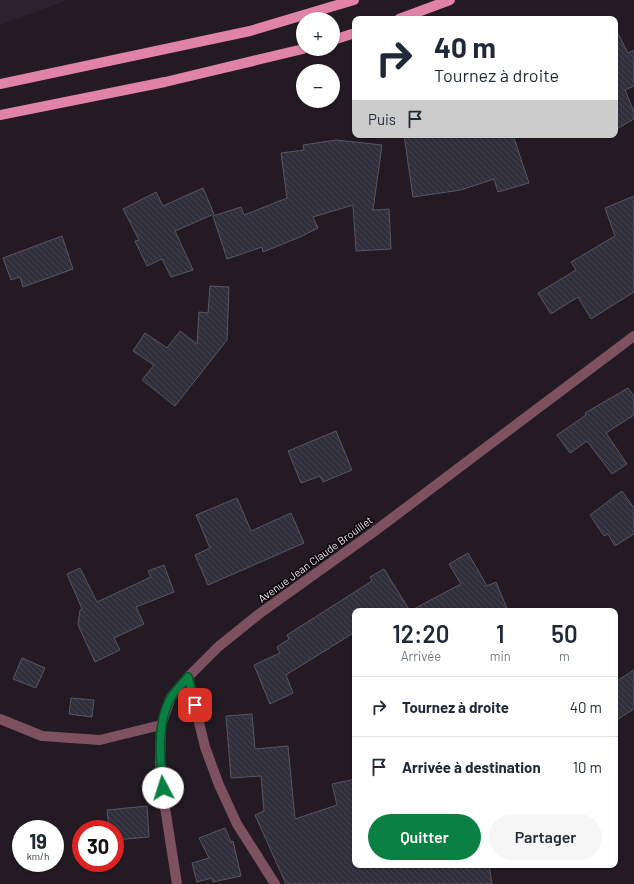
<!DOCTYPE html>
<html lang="fr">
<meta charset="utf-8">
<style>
body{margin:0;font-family:Barlow,sans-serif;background:#f6f6f7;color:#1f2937;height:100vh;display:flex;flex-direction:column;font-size:15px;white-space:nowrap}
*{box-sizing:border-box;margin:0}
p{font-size:13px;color:#747a83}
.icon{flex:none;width:22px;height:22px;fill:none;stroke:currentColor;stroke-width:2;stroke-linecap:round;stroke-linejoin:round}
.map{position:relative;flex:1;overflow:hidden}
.side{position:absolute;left:352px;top:608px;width:266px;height:260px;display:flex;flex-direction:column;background:#fff;border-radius:8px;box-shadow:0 1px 3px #0004}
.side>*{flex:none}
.hud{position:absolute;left:352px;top:16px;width:266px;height:122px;border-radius:8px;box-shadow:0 1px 3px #0004;background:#fff;color:#1f2937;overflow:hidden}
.controls{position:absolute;left:296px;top:12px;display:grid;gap:8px}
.controls a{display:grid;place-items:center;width:44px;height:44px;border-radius:50%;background:#fff;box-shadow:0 1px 3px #0004;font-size:20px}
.speed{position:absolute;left:12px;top:820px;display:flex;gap:8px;font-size:20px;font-weight:700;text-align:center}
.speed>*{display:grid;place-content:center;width:52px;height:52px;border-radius:50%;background:#fff;box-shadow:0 1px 3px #0004;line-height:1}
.speed small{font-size:10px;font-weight:400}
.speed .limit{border:6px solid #d22;background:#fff;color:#111}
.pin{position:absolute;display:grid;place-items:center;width:34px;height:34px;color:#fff;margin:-17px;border-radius:8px;box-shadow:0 2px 6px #0006}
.me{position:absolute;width:44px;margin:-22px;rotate:355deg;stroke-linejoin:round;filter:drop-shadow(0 0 3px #0008)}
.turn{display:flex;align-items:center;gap:14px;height:84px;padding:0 16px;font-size:18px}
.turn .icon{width:52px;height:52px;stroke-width:2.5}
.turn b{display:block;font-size:28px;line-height:34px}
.then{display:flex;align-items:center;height:38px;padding:0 16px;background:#0003;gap:8px;font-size:15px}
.eta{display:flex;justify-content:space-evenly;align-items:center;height:68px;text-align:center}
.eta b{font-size:24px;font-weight:600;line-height:28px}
.action{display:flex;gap:8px;margin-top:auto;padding:8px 16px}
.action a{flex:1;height:46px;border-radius:24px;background:#0b8043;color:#fff;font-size:16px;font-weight:600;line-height:46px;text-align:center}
.action a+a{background:#f6f6f7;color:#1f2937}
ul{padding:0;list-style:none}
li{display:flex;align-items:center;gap:12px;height:60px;padding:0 16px;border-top:1px solid #e0e1e3}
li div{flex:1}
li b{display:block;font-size:15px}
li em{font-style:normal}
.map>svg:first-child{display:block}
.built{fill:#2e212f}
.building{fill:url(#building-back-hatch);stroke:#595664}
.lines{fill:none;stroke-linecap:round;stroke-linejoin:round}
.minor{stroke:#7e5161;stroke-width:10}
.major{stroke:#e183a6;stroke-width:10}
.route-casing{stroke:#07532c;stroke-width:10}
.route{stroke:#0b8043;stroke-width:7}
.labels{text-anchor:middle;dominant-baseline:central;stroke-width:3;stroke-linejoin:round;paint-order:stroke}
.street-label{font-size:11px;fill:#e9e3e9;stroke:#0a060a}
</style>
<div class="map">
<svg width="634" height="884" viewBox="0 0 634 884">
<defs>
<pattern id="building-back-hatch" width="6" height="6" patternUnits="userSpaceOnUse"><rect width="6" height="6" fill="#312f3c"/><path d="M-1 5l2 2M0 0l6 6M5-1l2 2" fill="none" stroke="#45434f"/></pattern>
</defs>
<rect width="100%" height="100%" fill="#231a23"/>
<path class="built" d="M 0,0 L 68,0 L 0,25 Z"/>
<path class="building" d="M 615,28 L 628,53 L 634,50 L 634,86 L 625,90 L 634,112 L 634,119 L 615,130 Z
M 404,135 L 513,135 L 529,183 L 498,192 L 494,179 L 461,190 L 413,197 Z
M 336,140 L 382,145 L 373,210 L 389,209 L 391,249 L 356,251 L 353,205 L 313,217 L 318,228 L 300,237 L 263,252 L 262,247 L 227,259 L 213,216 L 241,207 L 244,215 L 287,198 L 281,153 L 304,150 L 303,145 Z
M 203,188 L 214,214 L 175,231 L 193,270 L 171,277 L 162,259 L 147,266 L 135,241 L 139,240 L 123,209 L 156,192 L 163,206 Z
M 634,196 L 634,292 L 591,319 L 578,297 L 551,314 L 538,293 L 576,270 L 571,262 L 615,236 L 605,208 Z
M 62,236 L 73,269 L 23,287 L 20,277 L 11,280 L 3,258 Z
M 210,286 L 229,287 L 227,340 L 175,406 L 142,380 L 154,365 L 133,351 L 145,333 L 167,348 L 180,331 L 197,344 L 199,312 L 208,313 Z
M 628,388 L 634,396 L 634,415 L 606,433 L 627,464 L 612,474 L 587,441 L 570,453 L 557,435 L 586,415 L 585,413 Z
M 336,431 L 352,470 L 323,482 L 320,476 L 301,483 L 288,451 Z
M 622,491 L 634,508 L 634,534 L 615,546 L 608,534 L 604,536 L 590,515 Z
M 237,498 L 251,531 L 291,513 L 304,543 L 208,585 L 195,555 L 210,548 L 196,515 Z
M 468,553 L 487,586 L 496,582 L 508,611 L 410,611 L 461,584 L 449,564 Z
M 164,565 L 174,592 L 136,607 L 144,624 L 114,638 L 120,650 L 95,662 L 78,625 L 80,610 L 82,609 L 67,574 L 80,568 L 97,602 L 151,577 L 148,571 Z
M 384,569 L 410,611 L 355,611 L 355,632 L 286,675 L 293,693 L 270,704 L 254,665 L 280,653 L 277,647 L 289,639 L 287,635 L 372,581 L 370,577 Z
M 22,658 L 45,668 L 36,688 L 13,679 Z
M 634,670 L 634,709 L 615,721 L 615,682 Z
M 71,698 L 94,700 L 92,717 L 69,714 Z
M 252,714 L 255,749 L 288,746 L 295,819 L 337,805 L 332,784 L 355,779 L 355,865 L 489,865 L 492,884 L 286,884 L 255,815 L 264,811 L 261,776 L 231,778 L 226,716 Z
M 147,806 L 149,837 L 115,840 L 115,829 L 109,829 L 107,810 Z
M 225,828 L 231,842 L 233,841 L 241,876 L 213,882 L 212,878 L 197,882 L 192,863 L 209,858 L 199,838 Z"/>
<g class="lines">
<path class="minor" d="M 188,677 L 205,747 L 219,785 L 237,824 L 275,884
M 0,719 L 42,736 L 100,740 L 161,725
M 177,884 L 164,801 L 160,762 L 161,725 L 171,697 L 188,677 L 218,647 L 259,614 L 375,531 L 634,336"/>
<path class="major" d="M 399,19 L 450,0
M 333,40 L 355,33
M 0,84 L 250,31 L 354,0
M 0,115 L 165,82 L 303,49"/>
</g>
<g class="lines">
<defs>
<path id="route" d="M 163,788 C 160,760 156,721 172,696 C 176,690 183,683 188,677 L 195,705"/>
</defs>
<use href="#route" class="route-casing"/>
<use href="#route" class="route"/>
</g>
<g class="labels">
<g class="street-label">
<text transform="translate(315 559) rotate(-36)">Avenue Jean Claude Brouillet</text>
</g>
</g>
</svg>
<div class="controls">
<a>+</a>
<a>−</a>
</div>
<div class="speed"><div>19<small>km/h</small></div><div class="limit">30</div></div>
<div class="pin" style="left:195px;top:705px;background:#d93025"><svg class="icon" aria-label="arrive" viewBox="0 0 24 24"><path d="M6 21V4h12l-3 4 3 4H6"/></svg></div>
<svg class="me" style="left:163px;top:788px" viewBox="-20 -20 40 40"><circle r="19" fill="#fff"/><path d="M0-13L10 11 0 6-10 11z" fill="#0b8043"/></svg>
<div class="hud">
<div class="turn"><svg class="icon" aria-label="right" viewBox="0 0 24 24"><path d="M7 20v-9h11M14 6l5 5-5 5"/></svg><div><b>40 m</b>Tournez à droite</div></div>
<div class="then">Puis<svg class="icon" aria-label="arrive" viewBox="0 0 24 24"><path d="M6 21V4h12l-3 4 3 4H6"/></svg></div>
</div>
<section class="side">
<div class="eta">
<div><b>12:20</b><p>Arrivée</p></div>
<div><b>1</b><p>min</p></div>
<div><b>50</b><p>m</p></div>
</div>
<ul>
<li><svg class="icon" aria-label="right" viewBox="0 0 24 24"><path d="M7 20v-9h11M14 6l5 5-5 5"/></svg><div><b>Tournez à droite</b></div><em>40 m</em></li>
<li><svg class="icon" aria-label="arrive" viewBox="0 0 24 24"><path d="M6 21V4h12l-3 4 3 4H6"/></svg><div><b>Arrivée à destination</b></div><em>10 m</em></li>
</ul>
<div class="action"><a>Quitter</a><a>Partager</a></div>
</section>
</div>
